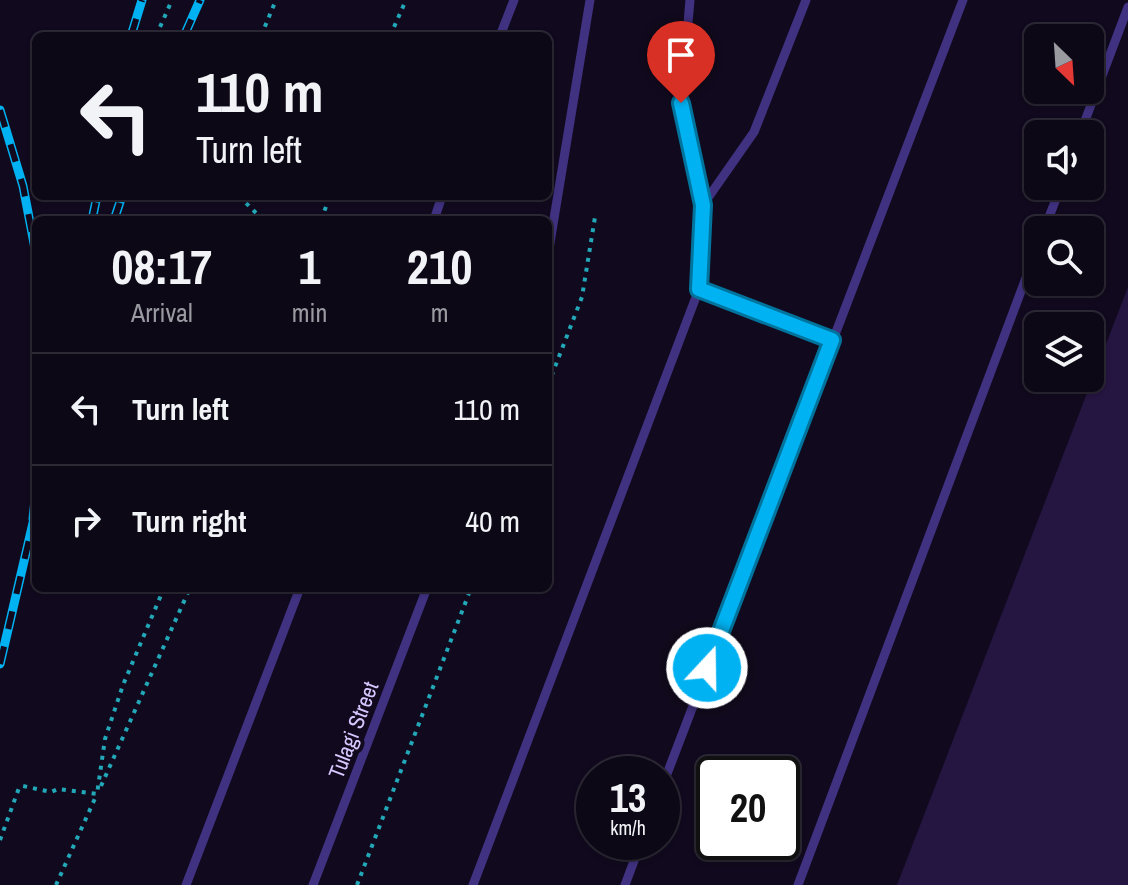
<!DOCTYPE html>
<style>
body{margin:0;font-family:"Archivo Narrow",sans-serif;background:#1b1623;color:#f1f3f6;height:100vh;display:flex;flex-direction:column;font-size:30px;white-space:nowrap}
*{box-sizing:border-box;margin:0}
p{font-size:26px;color:#9a9aa1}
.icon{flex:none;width:44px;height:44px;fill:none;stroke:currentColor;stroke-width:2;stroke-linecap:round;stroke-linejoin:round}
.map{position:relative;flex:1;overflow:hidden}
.side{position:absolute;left:32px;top:216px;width:520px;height:376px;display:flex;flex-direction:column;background:#0d0816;border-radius:12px;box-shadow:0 2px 6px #0004,0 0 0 2px #2d2935}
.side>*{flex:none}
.guide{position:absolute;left:32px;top:32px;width:520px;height:168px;border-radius:12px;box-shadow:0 2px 6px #0004,0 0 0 2px #2d2935;background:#0d0816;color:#f1f3f6;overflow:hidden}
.needle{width:52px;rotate:155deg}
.buttons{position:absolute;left:1024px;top:24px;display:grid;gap:16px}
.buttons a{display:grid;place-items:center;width:80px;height:80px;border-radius:12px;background:#0d0816;box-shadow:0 2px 6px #0004,0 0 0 2px #2d2935;font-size:40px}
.speed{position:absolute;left:576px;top:756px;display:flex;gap:16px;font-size:40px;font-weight:700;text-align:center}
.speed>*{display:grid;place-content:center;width:104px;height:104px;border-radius:50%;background:#0d0816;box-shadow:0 2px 6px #0004,0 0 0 2px #2d2935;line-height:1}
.speed small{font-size:20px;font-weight:400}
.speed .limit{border:4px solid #111;border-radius:12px;background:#fff;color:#111}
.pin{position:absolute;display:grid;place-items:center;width:68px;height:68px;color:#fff;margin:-82px -34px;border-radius:50% 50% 50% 0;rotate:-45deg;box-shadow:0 0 8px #0007}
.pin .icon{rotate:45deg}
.me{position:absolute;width:88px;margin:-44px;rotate:21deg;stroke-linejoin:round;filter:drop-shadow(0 0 6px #0008)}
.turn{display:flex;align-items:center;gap:28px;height:168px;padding:0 32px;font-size:36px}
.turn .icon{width:104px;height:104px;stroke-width:2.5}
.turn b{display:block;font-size:56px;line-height:68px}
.eta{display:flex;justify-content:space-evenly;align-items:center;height:136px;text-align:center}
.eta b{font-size:48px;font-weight:800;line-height:56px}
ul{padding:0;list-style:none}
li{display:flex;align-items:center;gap:24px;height:112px;padding:0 32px;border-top:2px solid #2d2935}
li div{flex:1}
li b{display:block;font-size:30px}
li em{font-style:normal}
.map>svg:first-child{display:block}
.building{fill:#251541}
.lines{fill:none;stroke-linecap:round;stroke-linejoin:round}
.path{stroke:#22a8b8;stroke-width:4;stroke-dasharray:4 6;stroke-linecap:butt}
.service{stroke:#413181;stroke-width:9}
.rail-casing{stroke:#00b2f2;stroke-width:9}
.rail{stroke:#110a1e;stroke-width:6;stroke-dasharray:18;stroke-linecap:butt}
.route-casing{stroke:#00749d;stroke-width:20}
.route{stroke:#00b2f2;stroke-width:14}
.labels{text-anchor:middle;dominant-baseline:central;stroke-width:8;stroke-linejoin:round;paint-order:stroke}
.street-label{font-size:22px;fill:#d7c7ff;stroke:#110a1e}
</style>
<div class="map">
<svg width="1128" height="885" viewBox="0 0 1128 885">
<rect width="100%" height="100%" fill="#110a1e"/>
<path class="building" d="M 1128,287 L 1128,885 L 897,885 Z"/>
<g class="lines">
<path class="path" d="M 156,36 L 172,0
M 261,36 L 276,0
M 390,36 L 406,0
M 239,196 L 256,213 L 271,220
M 321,220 L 330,196
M 548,385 L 582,297 L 595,217
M 101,786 L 190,588
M 0,840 L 19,788 L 23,786 L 51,792 L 58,789 L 97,794 L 105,739 L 123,685 L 164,588
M 56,885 L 97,794
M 357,885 L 471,588"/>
<path class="service" d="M 690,0 L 681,103 L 703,205
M 500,36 L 514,0
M 1080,134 L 1128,7
M 434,220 L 442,196
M 1044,230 L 1061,186
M 548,255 L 590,0
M 699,289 L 832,340
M 662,787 L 963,0
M 186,885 L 300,588
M 313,885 L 427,588
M 473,885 L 699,289 L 703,205 L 754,132 L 806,0
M 625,885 L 641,842
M 798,885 L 1038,246"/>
<defs>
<path id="rail" d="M 131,36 L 142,0
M 184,36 L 200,0
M 0,110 L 23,186 L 36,254
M 92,220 L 97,196
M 114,220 L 122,196
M 33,519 L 36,490
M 0,664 L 36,510"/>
</defs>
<use href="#rail" class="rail-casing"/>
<use href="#rail" class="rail"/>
</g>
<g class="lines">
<defs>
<path id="route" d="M 681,103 L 703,205 L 699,289 L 832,340 L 707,668"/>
</defs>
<use href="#route" class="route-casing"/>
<use href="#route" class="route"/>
</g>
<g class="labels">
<g class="street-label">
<text transform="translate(353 730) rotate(-69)">Tulagi Street</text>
</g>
</g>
</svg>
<div class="buttons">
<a><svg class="needle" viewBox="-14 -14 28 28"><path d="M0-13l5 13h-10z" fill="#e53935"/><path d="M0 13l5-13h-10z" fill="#9a9aa1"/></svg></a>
<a><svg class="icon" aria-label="sound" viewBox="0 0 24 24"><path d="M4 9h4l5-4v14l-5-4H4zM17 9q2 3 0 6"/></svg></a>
<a><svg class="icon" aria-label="search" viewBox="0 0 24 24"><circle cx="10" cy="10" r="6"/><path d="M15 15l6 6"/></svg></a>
<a><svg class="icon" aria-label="layers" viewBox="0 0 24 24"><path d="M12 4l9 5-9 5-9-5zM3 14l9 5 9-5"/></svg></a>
</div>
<div class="speed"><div>13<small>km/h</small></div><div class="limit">20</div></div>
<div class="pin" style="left:681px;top:103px;background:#d93025"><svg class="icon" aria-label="arrive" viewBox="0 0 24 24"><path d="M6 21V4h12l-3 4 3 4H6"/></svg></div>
<svg class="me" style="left:707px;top:668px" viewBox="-20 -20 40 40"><circle r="17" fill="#00b2f2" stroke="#fff" stroke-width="3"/><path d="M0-11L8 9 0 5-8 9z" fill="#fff"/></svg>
<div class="guide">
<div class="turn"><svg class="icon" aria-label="left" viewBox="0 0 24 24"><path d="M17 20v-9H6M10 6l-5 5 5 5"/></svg><div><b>110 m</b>Turn left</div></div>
</div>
<section class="side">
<div class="eta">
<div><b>08:17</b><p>Arrival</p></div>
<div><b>1</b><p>min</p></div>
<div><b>210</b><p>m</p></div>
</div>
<ul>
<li><svg class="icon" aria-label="left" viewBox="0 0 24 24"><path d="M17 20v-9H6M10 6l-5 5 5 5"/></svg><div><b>Turn left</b></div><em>110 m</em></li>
<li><svg class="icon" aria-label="right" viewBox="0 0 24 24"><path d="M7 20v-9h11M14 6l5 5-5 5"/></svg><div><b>Turn right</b></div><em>40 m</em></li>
</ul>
</section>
</div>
